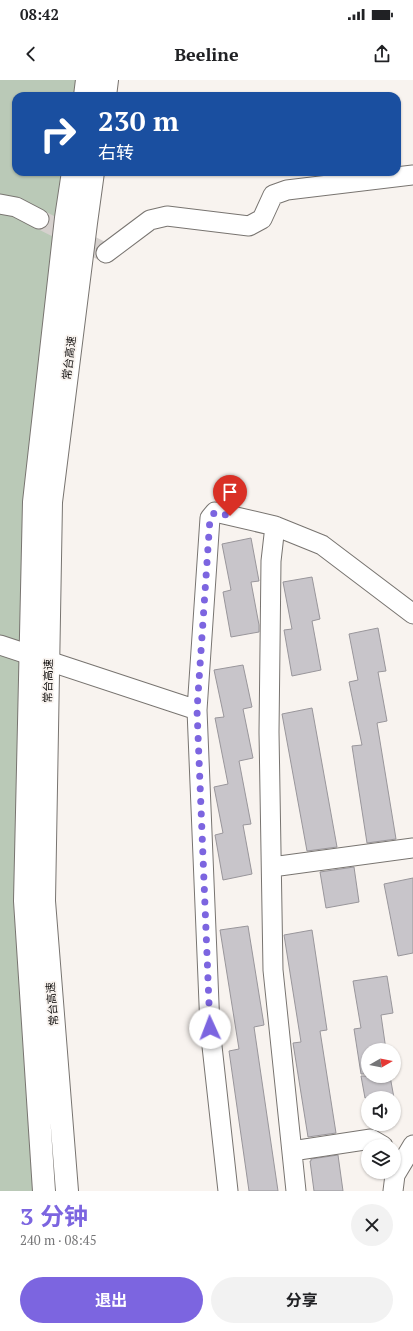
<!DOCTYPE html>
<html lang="zh">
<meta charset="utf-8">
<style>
body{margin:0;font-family:"PT Serif","Noto Sans SC",serif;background:#f2f2f2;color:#202124;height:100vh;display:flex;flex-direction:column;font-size:15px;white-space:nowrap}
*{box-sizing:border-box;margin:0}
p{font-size:13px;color:#757577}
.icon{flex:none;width:22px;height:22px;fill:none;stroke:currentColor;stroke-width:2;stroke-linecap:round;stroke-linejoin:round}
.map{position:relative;height:1111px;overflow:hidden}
.details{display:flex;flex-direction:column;background:#fff;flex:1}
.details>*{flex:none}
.top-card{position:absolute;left:12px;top:12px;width:389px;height:84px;border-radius:12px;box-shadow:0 1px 3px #0004;background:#1a4fa0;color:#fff;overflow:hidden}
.needle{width:26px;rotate:81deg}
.buttons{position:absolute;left:361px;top:963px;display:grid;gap:8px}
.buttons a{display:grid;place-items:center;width:40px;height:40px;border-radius:50%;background:#fff;box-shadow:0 1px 3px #0004;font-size:20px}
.pin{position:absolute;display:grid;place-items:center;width:34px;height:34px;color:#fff;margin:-41px -17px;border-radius:50% 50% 50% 0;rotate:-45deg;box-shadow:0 0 4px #0007}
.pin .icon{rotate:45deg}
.me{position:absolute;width:44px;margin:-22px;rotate:358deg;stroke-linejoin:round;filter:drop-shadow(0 0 3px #0008)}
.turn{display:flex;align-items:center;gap:14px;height:84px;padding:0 20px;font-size:18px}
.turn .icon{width:52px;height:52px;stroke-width:2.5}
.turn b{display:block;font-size:28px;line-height:34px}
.round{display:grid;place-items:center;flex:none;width:42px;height:42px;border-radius:21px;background:#f2f2f2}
.overview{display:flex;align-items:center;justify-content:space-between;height:68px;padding:0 20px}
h1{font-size:24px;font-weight:700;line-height:30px;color:#7c65e0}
.cta{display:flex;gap:8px;margin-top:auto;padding:8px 20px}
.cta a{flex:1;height:46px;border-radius:24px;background:#7c65e0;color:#fff;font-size:16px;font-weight:700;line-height:46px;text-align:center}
.cta a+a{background:#f2f2f2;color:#202124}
.status{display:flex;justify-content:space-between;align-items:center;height:28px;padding:0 20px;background:#fff;direction:ltr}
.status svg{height:11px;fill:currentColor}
header{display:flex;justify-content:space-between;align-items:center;height:52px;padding:0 20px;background:#fff;font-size:18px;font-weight:700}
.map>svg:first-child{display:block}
.green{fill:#bac9b7}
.building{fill:#c8c5ca;stroke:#99969b}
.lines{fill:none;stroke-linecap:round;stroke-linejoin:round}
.minor-tunnel{stroke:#d6d1ce;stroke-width:19;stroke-dasharray:19 10;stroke-linecap:butt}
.minor-casing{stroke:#787470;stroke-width:21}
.highway-casing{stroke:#787470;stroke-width:24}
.minor{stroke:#fff;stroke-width:19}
.highway{stroke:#fff;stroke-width:22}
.route{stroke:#7c65e0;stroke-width:7;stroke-dasharray:0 12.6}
.labels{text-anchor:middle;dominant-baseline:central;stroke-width:3.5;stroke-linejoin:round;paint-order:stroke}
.street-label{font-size:11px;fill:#141211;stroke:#f8f3ef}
</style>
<div class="status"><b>08:42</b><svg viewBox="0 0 49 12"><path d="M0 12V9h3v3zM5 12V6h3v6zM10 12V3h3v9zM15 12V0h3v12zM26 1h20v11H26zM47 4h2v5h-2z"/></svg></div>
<header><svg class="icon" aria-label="back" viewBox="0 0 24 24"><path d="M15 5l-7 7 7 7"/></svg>Beeline<svg class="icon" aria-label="share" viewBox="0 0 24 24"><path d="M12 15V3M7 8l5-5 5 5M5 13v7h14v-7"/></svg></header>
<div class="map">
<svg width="413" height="1111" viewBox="0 0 413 1111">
<rect width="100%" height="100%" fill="#f8f3ef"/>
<path class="green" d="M 0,0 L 87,0 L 85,16 L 16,16 L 16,92 L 73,92 L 66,138 L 44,1111 L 0,1111 Z"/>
<path class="building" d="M 251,458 L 259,501 L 251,502 L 259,545 L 259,552 L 231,557 L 223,512 L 231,510 L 222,464 Z
M 312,497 L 320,539 L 312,541 L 321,590 L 292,596 L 284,550 L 292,549 L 283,502 Z
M 378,548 L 386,591 L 378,592 L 387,641 L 377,643 L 396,759 L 367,763 L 352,666 L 362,665 L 349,602 L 358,600 L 349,554 Z
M 243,585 L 252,627 L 243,629 L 253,678 L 239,681 L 251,744 L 243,745 L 252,794 L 223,800 L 215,755 L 223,753 L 214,707 L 228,704 L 215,638 L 224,637 L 214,590 Z
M 312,628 L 337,767 L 307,771 L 282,634 Z
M 354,787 L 359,822 L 326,828 L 320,792 Z
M 413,798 L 413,873 L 398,876 L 384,804 Z
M 248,846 L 264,945 L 254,947 L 278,1111 L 249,1111 L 229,971 L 239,969 L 220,850 Z
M 312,850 L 327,950 L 320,951 L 336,1053 L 308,1057 L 293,963 L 301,962 L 284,855 Z
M 387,896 L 393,933 L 381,935 L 386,970 L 368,970 L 368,994 L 361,994 L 354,949 L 361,948 L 353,901 Z
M 361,996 L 390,996 L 394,1018 L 365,1018 Z
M 338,1075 L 343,1111 L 314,1111 L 310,1081 L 311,1081 L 311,1079 Z"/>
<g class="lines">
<path class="minor-tunnel" d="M 39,139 L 106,173"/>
<defs>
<path id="minor" d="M 0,124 L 16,127 L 39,139
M 106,173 L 150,140 L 167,136 L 249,146 L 262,139 L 273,115 L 287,110 L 413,95
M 275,446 L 271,481 L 269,652 L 273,890 L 296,1111
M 0,565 L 197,630
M 272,787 L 413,768
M 292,1071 L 371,1059 L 383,1066
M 228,1111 L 210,948 L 197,630 L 210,438 L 215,432 L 275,446 L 322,465 L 413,534
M 393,1111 L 395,1095 L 413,1065"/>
<path id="highway" d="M 85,16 L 87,0
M 105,16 L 107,0
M 44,1111 L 25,821 L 34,422 L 66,138 L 73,92
M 67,1111 L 44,821 L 51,422 L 86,143 L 93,92"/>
</defs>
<use href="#minor" class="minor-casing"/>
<use href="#highway" class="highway-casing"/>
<use href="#minor" class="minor"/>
<use href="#highway" class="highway"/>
</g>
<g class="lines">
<path class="route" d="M 210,948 L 197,630 L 210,438 L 215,432 L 230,436"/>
</g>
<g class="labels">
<g class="street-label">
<text transform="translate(69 278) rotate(-83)">常台高速</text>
<text transform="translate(48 601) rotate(-89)">常台高速</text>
<text transform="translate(52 924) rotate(-95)">常台高速</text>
</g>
</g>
</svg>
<div class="buttons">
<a><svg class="needle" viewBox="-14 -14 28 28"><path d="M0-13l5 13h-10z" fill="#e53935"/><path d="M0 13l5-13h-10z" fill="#757577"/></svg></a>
<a><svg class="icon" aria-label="sound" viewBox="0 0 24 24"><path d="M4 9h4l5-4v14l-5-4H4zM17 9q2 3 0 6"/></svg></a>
<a><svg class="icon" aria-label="layers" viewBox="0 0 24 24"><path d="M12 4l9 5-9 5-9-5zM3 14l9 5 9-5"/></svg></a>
</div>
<div class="pin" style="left:230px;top:436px;background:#d93025"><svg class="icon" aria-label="arrive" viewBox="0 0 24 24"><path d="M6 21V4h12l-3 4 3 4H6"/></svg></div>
<svg class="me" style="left:210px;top:948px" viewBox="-20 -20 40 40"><circle r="19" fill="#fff"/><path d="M0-13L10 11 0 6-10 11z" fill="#7c65e0"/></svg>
<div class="top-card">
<div class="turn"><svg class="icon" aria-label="right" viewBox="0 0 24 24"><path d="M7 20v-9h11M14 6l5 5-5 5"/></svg><div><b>230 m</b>右转</div></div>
</div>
</div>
<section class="details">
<div class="overview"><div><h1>3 分钟</h1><p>240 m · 08:45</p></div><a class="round"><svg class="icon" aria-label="close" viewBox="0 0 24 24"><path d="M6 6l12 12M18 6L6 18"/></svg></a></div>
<div class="cta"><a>退出</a><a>分享</a></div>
</section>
